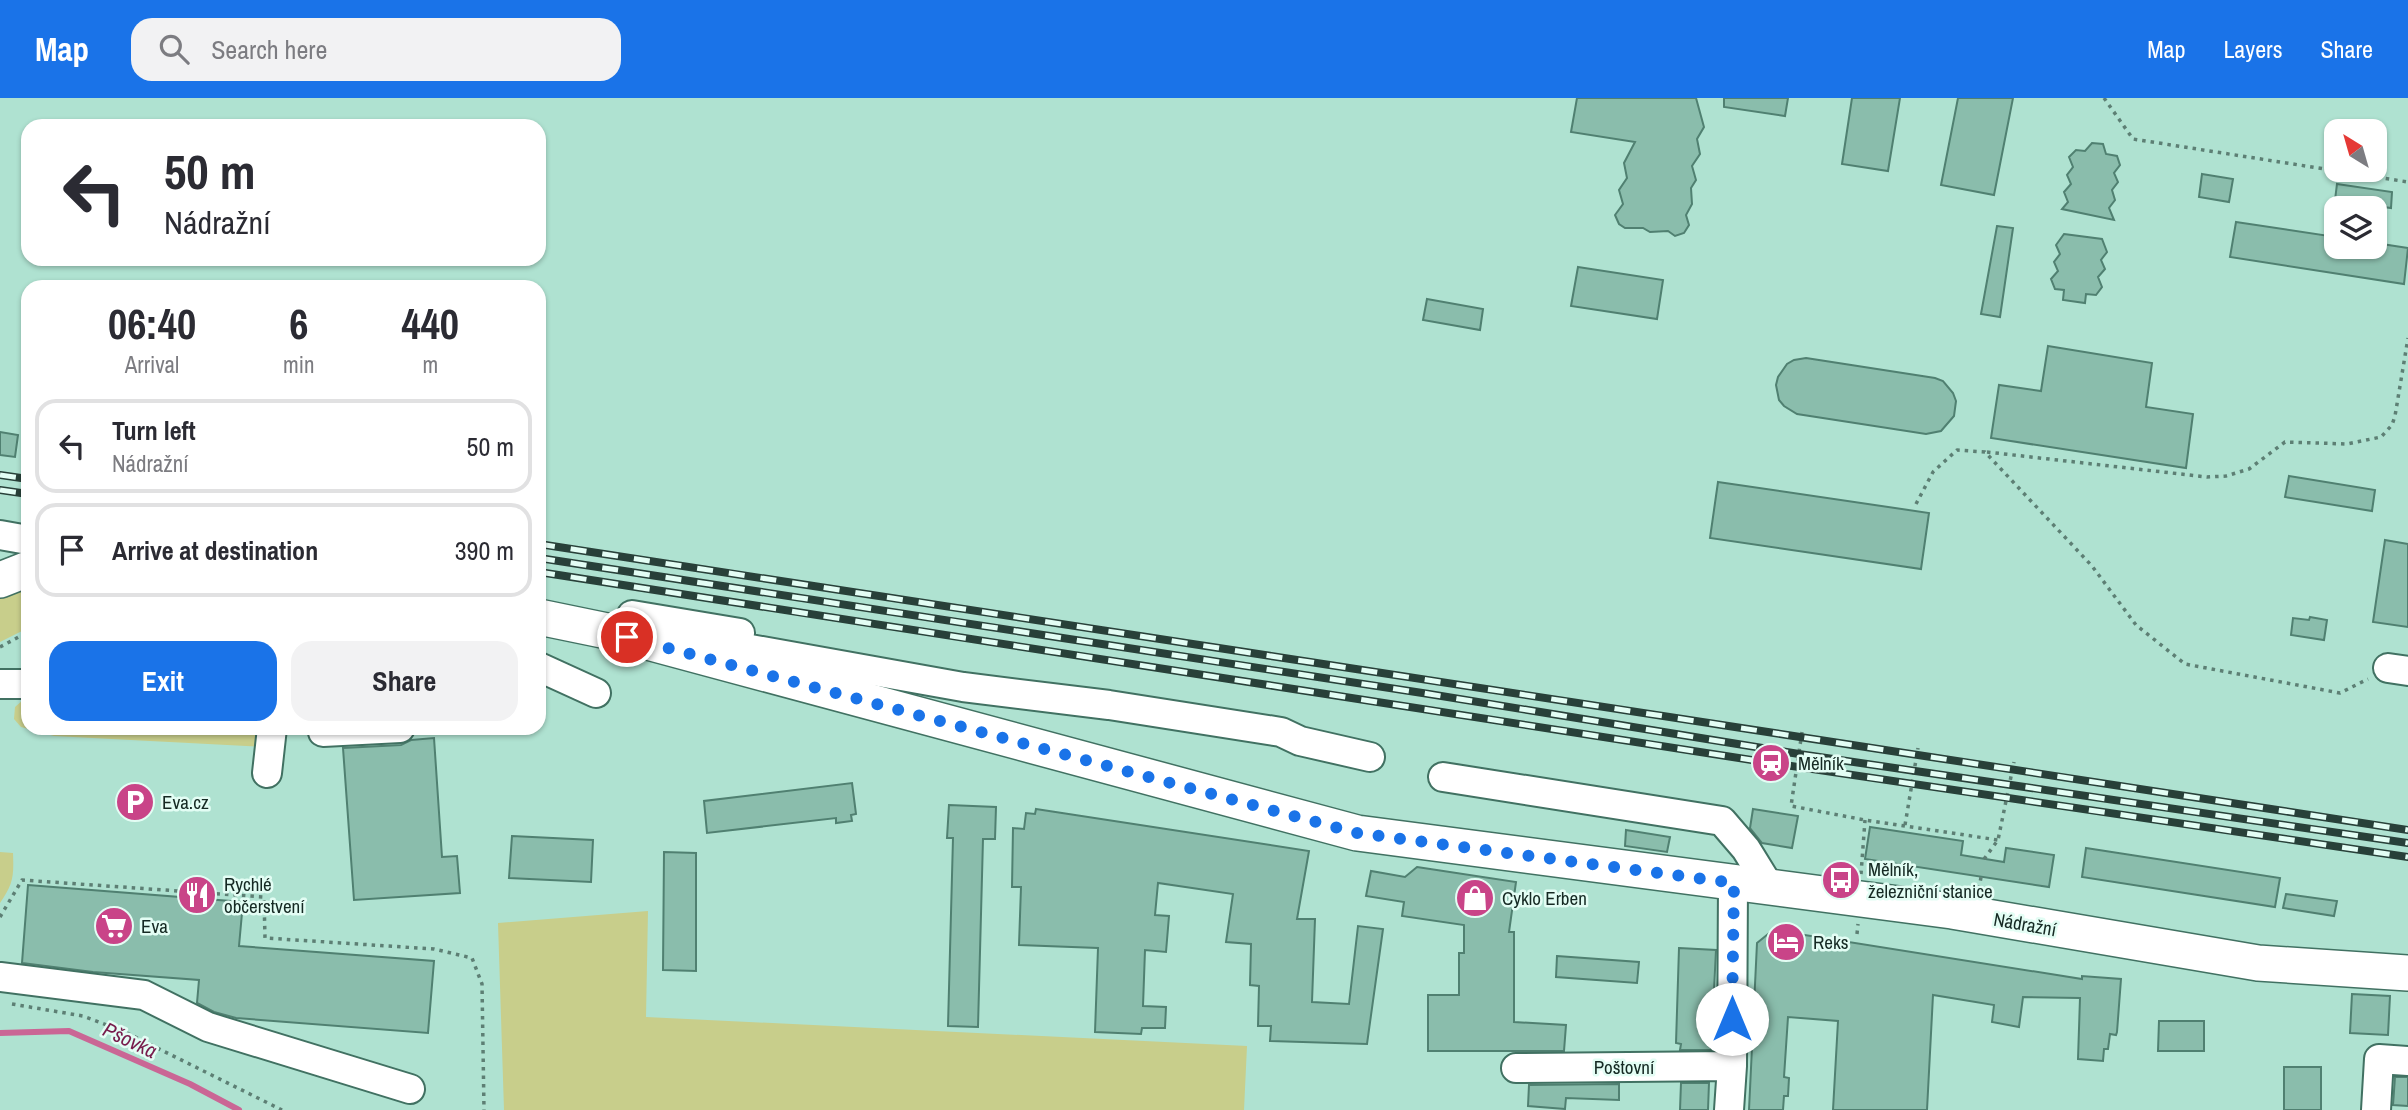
<!DOCTYPE html>
<meta charset="utf-8">
<style>
body{margin:0;font-family:"Archivo Narrow",sans-serif;background:#f2f2f3;color:#2b2b33;height:100vh;display:flex;flex-direction:column;font-size:26px;white-space:nowrap}
*{box-sizing:border-box;margin:0}
p{font-size:23px;color:#7c7c81}
.icon{flex:none;width:38px;height:38px;fill:none;stroke:currentColor;stroke-width:2;stroke-linecap:round;stroke-linejoin:round}
.map{position:relative;flex:1;overflow:hidden}
.sheet{position:absolute;left:21px;top:182px;width:525px;height:455px;display:flex;flex-direction:column;background:#fff;border-radius:21px;box-shadow:0 2px 5px #0004}
.sheet>*{flex:none}
.hud{position:absolute;left:21px;top:21px;width:525px;height:147px;border-radius:21px;box-shadow:0 2px 5px #0004;background:#fff;color:#2b2b33;overflow:hidden}
.needle{width:46px;rotate:323deg}
.buttons{position:absolute;left:2324px;top:21px;display:grid;gap:14px}
.buttons a{display:grid;place-items:center;width:63px;height:63px;border-radius:14px;background:#fff;box-shadow:0 2px 5px #0004;font-size:35px}
.pin{position:absolute;display:grid;place-items:center;width:60px;height:60px;color:#fff;margin:-30px;border:4px solid #fff;border-radius:50%;box-shadow:0 2px 7px #0007}
.me{position:absolute;width:77px;margin:-38px;rotate:0deg;stroke-linejoin:round;filter:drop-shadow(0 0 5px #0008)}
.turn{display:flex;align-items:center;gap:24px;height:147px;padding:0 28px;font-size:32px}
.turn .icon{width:91px;height:91px;stroke-width:2.5}
.turn b{display:block;font-size:49px;line-height:60px}
.eta{display:flex;justify-content:space-evenly;align-items:center;height:119px;text-align:center}
.eta b{font-size:42px;font-weight:700;line-height:49px}
.button{display:flex;gap:14px;margin-top:auto;padding:14px 28px}
.button a{flex:1;height:80px;border-radius:21px;background:#1a73e8;color:#fff;font-size:28px;font-weight:700;line-height:80px;text-align:center}
.button a+a{background:#f2f2f3;color:#2b2b33}
ul{padding:0;list-style:none}
li{display:flex;align-items:center;gap:21px;height:94px;margin:0 14px 10px;padding:0 14px;border:4px solid #e1e1e2;border-radius:21px}
li div{flex:1}
li b{display:block;font-size:26px}
li em{font-style:normal}
header{display:flex;align-items:center;gap:42px;box-sizing:border-box;height:98px;padding:0 35px;background:#1a73e8;color:#fff}
header strong{font-size:33px}
nav{display:flex;gap:38px;margin-inline-start:auto;font-size:24px}
.search{width:490px;height:63px;background:#f2f2f3;display:flex;align-items:center;gap:18px;box-sizing:border-box;padding:0 24px;border-radius:21px;color:#7c7c81;font-size:26px}
.map>svg:first-child{display:block}
.green{fill:#c8ce8b}
.lines{fill:none;stroke-linecap:round;stroke-linejoin:round}
.stream{stroke:#ca6695;stroke-width:6}
.building{fill:#8abdac;stroke:#508071;stroke-width:2}
.minor-casing{stroke:#417162;stroke-width:32}
.major-casing{stroke:#417162;stroke-width:38}
.path{stroke:#5d7f74;stroke-width:3.5;stroke-dasharray:3.5 5;stroke-linecap:butt}
.minor{stroke:#fff;stroke-width:28}
.major{stroke:#fff;stroke-width:35}
.rail-casing{stroke:#284039;stroke-width:8}
.rail{stroke:#e3fdf4;stroke-width:5;stroke-dasharray:16;stroke-linecap:butt}
.route{stroke:#1a73e8;stroke-width:12;stroke-dasharray:0 21.6}
.labels{text-anchor:middle;dominant-baseline:central;stroke-width:5;stroke-linejoin:round;paint-order:stroke}
.poi-label{font-size:19px;fill:#152923;stroke:#e3fdf4;text-anchor:start}
.street-label{font-size:19px;fill:#152923;stroke:#e3fdf4}
.water-label{font-size:21px;font-style:italic;fill:#771c4c;stroke:#e3fdf4}
</style>
<header>
<strong>Map</strong>
<div class="search"><svg class="icon" aria-label="search" viewBox="0 0 24 24"><circle cx="10" cy="10" r="6"/><path d="M15 15l6 6"/></svg>Search here</div>
<nav><a>Map</a><a>Layers</a><a>Share</a></nav>
</header>
<div class="map">
<svg width="2408" height="1012" viewBox="0 0 2408 1012">
<rect width="100%" height="100%" fill="#afe2d1"/>
<path class="green" d="M 28,481 L 28,530 L 0,544 L 0,490 Z
M 23,602 L 28,602 L 28,630 L 267,630 L 264,649 L 54,638 L 21,629 L 14,621 L 15,609 Z
M 0,754 L 13,755 C 14,779 13,786 0,805 Z
M 648,813 L 646,919 L 1247,948 L 1244,1012 L 504,1012 L 498,825 Z"/>
<g class="lines">
<path class="stream" d="M 0,935 L 69,933 L 190,986 L 239,1012"/>
</g>
<path class="building" d="M 1577,0 L 1696,0 L 1704,29 L 1697,41 L 1700,56 L 1692,68 L 1696,82 L 1691,90 L 1692,106 L 1686,117 L 1689,127 L 1684,135 L 1675,138 L 1668,133 L 1650,134 L 1643,130 L 1625,130 L 1619,126 L 1615,117 L 1623,106 L 1619,92 L 1627,80 L 1624,65 L 1635,44 L 1571,34 Z
M 1724,0 L 1788,0 L 1785,18 L 1724,9 Z
M 1852,0 L 1900,0 L 1888,73 L 1842,66 Z
M 1958,0 L 2013,0 L 1994,97 L 1941,87 Z
M 2092,45 L 2103,46 L 2106,56 L 2117,58 L 2120,67 L 2114,75 L 2118,84 L 2112,92 L 2115,102 L 2109,110 L 2114,122 L 2062,111 L 2068,104 L 2064,94 L 2071,86 L 2067,77 L 2073,69 L 2069,59 L 2076,52 L 2085,53 Z
M 2202,76 L 2233,81 L 2229,104 L 2199,99 Z
M 2337,86 L 2392,94 L 2391,110 L 2335,102 Z
M 2236,124 L 2336,139 L 2336,149 L 2375,149 L 2375,145 L 2408,150 L 2404,186 L 2230,159 Z
M 1997,128 L 2013,130 L 2000,219 L 1981,216 Z
M 2064,136 L 2102,141 L 2107,154 L 2101,162 L 2105,171 L 2098,179 L 2102,189 L 2096,197 L 2086,196 L 2085,205 L 2063,202 L 2064,192 L 2055,191 L 2051,181 L 2058,173 L 2054,164 L 2060,156 L 2056,147 Z
M 1578,169 L 1663,182 L 1657,221 L 1571,208 Z
M 1427,201 L 1483,211 L 1480,232 L 1423,222 Z
M 2048,248 L 2152,265 L 2146,309 L 2193,316 L 2186,370 L 1991,340 L 1999,287 L 2041,293 Z
M 1806,260 L 1935,280 L 1943,283 L 1953,295 L 1956,303 L 1954,318 L 1941,333 L 1926,336 L 1797,316 L 1784,308 L 1779,302 L 1776,287 L 1778,279 L 1787,266 L 1794,262 Z
M 0,334 L 18,337 L 15,359 L 0,357 Z
M 2289,378 L 2375,392 L 2372,413 L 2285,399 Z
M 1718,384 L 1929,415 L 1921,471 L 1710,440 Z
M 2385,442 L 2408,446 L 2408,529 L 2373,524 Z
M 2310,519 L 2327,522 L 2324,542 L 2291,537 L 2293,520 L 2309,522 Z
M 434,640 L 442,759 L 457,758 L 460,795 L 354,802 L 343,650 L 401,647 L 411,642 Z
M 852,685 L 856,716 L 851,717 L 852,723 L 836,725 L 836,720 L 707,735 L 704,703 Z
M 949,707 L 996,709 L 995,741 L 983,741 L 978,929 L 948,928 L 953,740 L 947,740 Z
M 1036,711 L 1309,753 L 1297,821 L 1315,821 L 1312,904 L 1349,906 L 1358,828 L 1383,831 L 1367,946 L 1270,943 L 1271,928 L 1258,928 L 1259,888 L 1250,887 L 1251,846 L 1226,844 L 1233,796 L 1158,785 L 1155,817 L 1169,818 L 1166,854 L 1145,852 L 1143,908 L 1166,909 L 1165,930 L 1142,930 L 1141,936 L 1095,934 L 1098,850 L 1019,847 L 1021,789 L 1012,789 L 1013,730 L 1024,731 L 1026,715 L 1035,716 Z
M 1753,711 L 1798,718 L 1792,750 L 1762,745 L 1750,730 Z
M 1870,729 L 1963,743 L 1961,757 L 2004,764 L 2006,750 L 2054,757 L 2049,789 L 1865,761 Z
M 1626,732 L 1670,739 L 1667,754 L 1625,748 Z
M 512,738 L 593,742 L 591,784 L 509,780 Z
M 2086,750 L 2280,780 L 2275,809 L 2082,779 Z
M 664,754 L 696,755 L 696,873 L 663,872 Z
M 1417,769 L 1516,784 L 1509,834 L 1514,834 L 1514,924 L 1566,927 L 1564,953 L 1428,953 L 1428,897 L 1459,897 L 1459,855 L 1464,855 L 1464,827 L 1402,818 L 1404,804 L 1366,798 L 1371,773 L 1405,779 Z
M 28,787 L 243,804 L 239,848 L 434,863 L 428,935 L 236,920 L 214,914 L 197,905 L 199,882 L 93,874 L 22,865 Z
M 2286,796 L 2337,803 L 2334,818 L 2283,810 Z
M 1773,832 L 2082,881 L 2082,878 L 2121,881 L 2117,934 L 2116,937 L 2110,936 L 2108,951 L 2104,951 L 2103,963 L 2078,961 L 2080,900 L 2023,899 L 2019,929 L 1992,924 L 1994,907 L 1933,897 L 1927,1012 L 1833,1012 L 1838,923 L 1788,919 L 1784,979 L 1789,980 L 1788,998 L 1784,998 L 1783,1012 L 1749,1012 L 1757,845 Z
M 1679,850 L 1716,852 L 1711,952 L 1680,952 L 1681,946 L 1676,945 Z
M 1557,858 L 1639,864 L 1637,885 L 1556,879 Z
M 2352,896 L 2390,898 L 2388,937 L 2350,935 Z
M 2159,923 L 2204,923 L 2204,953 L 2158,953 Z
M 2284,969 L 2321,969 L 2321,1012 L 2284,1012 Z
M 2395,979 L 2408,979 L 2408,1008 L 2393,1007 Z
M 1681,985 L 1709,985 L 1708,1012 L 1680,1012 Z
M 1619,986 L 1619,1002 L 1566,1000 L 1565,1011 L 1528,1008 L 1529,987 Z"/>
<g class="lines">
<defs>
<path id="minor" d="M 0,437 L 28,442
M 632,517 L 740,535
M 691,555 L 717,545 L 963,589 L 1109,607 L 1281,634 L 1300,643 L 1370,659
M 539,569 L 596,595
M 2388,570 L 2408,573
M 0,586 L 28,586
M 322,630 L 323,634 L 400,630
M 267,675 L 272,630
M 1443,679 L 1722,723 L 1746,751 L 1770,790
M 0,879 L 144,897 L 208,929 L 410,991
M 1516,970 L 1732,968
M 1729,1012 L 1732,968 L 1733,785
M 2376,1012 L 2379,961 L 2408,963"/>
<path id="major" d="M 0,482 L 28,471
M 539,519 L 607,533 L 1357,735 L 1952,813 L 2258,865 L 2408,875"/>
</defs>
<use href="#minor" class="minor-casing"/>
<use href="#major" class="major-casing"/>
<path class="path" d="M 2104,0 L 2133,41 L 2408,84
M 1987,354 L 2207,379 L 2226,378 L 2249,371 L 2285,344 L 2347,346 L 2381,339 L 2392,327 L 2395,318 L 2408,240
M 1916,406 L 1933,374 L 1957,352 L 1985,354 L 2092,468 L 2136,527 L 2185,566 L 2340,595 L 2368,581
M 0,549 L 28,534
M 1802,634 L 1791,708 L 1865,722 L 1998,742
M 1905,727 L 1918,650
M 1984,761 L 1998,742 L 2014,664
M 1861,776 L 1865,722
M 1979,791 L 1981,779
M 0,819 L 22,782 L 264,799 L 265,840 L 434,851 L 472,860 L 482,886 L 484,1012
M 1857,836 L 1858,826
M 12,906 L 83,918 L 123,933 L 282,1012"/>
<use href="#minor" class="minor"/>
<use href="#major" class="major"/>
<defs>
<path id="rail" d="M 0,377 L 28,381
M 0,392 L 28,396
M 539,446 L 2408,732
M 539,460 L 1429,596 L 1799,656 L 2408,745
M 539,474 L 1771,665 L 2408,759"/>
</defs>
<use href="#rail" class="rail-casing"/>
<use href="#rail" class="rail"/>
</g>
<g class="lines">
<path class="route" d="M 627,539 L 1357,735 L 1734,785 L 1732,921"/>
</g>
<defs>
<symbol id="station-disc" viewBox="-11 -11 22 22"><circle r="9.5" fill="#c94488" stroke="#e3fdf4"/><path d="M-3-6H3Q5-6 5-4V2Q5 4 3 4L4.5 6H3L1.5 4h-3L-3 6H-4.5L-3 4Q-5 4-5 2V-4Q-5-6-3-6ZM-3.5-4v3h7v-3ZM-3.5 1v1.5H-2V1ZM2 1v1.5H3.5V1Z" fill="#fff"/></symbol>
<symbol id="parking-disc" viewBox="-11 -11 22 22"><circle r="9.5" fill="#c94488" stroke="#e3fdf4"/><path d="M-3.5-5.5H1a3.5 3.5 0 0 1 0 7H-1V5.5H-3.5ZM-1-3.4V-.6H.8a1.4 1.4 0 0 0 0-2.8Z" fill="#fff"/></symbol>
<symbol id="bus-disc" viewBox="-11 -11 22 22"><circle r="9.5" fill="#c94488" stroke="#e3fdf4"/><path d="M-5-6H5V4H4V6H2V4H-2V6H-4V4H-5ZM-3.5-4V0h7V-4ZM-3.5 1.2v1.5H-2V1.2ZM2 1.2v1.5H3.5V1.2Z" fill="#fff"/></symbol>
<symbol id="restaurant-disc" viewBox="-11 -11 22 22"><circle r="9.5" fill="#c94488" stroke="#e3fdf4"/><path d="M-5-6h1v4h1v-4h1v4h1v-4h1v5L-1.5 .5V6h-2V.5L-5-1ZM5-6V6H3V1.5H1.5Q1.5-4 5-6Z" fill="#fff"/></symbol>
<symbol id="shop-disc" viewBox="-11 -11 22 22"><circle r="9.5" fill="#c94488" stroke="#e3fdf4"/><path d="M-5-2.5h2.3a2.7 3.5 0 0 1 5.4 0H5L5.5 6h-11ZM-1.5-2.5h3a1.5 2.3 0 0 0-3 0Z" fill="#fff"/></symbol>
<symbol id="supermarket-disc" viewBox="-11 -11 22 22"><circle r="9.5" fill="#c94488" stroke="#e3fdf4"/><path d="M-6-5.5h2.5l.6 2H6L4.5 2H-2.5L-4.4-4H-6ZM-1.5 3.2a1.3 1.3 0 1 0 .1 0ZM3 3.2a1.3 1.3 0 1 0 .1 0Z" fill="#fff"/></symbol>
<symbol id="hotel-disc" viewBox="-11 -11 22 22"><circle r="9.5" fill="#c94488" stroke="#e3fdf4"/><path d="M-6-4.5h1.5V1H6V5H4.5V3h-9V5H-6ZM-4 0a1.8 1.8 0 1 1 3.6 0ZM.5 0V-2.5h3Q6-2.5 6 0Z" fill="#fff"/></symbol>
</defs>
<g fill-rule="evenodd">
<use href="#station-disc" x="1749" y="643" width="44" height="44"/>
<use href="#parking-disc" x="113" y="682" width="44" height="44"/>
<use href="#bus-disc" x="1819" y="760" width="44" height="44"/>
<use href="#restaurant-disc" x="175" y="775" width="44" height="44"/>
<use href="#shop-disc" x="1453" y="778" width="44" height="44"/>
<use href="#supermarket-disc" x="92" y="806" width="44" height="44"/>
<use href="#hotel-disc" x="1764" y="822" width="44" height="44"/>
</g>
<g class="labels">
<g class="poi-label">
<text x="1798" y="665">Mělník</text>
<text x="162" y="704">Eva.cz</text>
<text x="1868" y="771">Mělník,<tspan x="1868" dy="22">železniční stanice</tspan></text>
<text x="224" y="786">Rychlé<tspan x="224" dy="22">občerstvení</tspan></text>
<text x="1502" y="800">Cyklo Erben</text>
<text x="141" y="828">Eva</text>
<text x="1813" y="844">Reks</text>
</g>
<g class="street-label">
<text transform="translate(2025 826) rotate(10)">Nádražní</text>
<text x="1624" y="969">Poštovní</text>
</g>
<g class="water-label">
<text transform="translate(130 942) rotate(25)">Pšovka</text>
</g>
</g>
</svg>
<div class="buttons">
<a><svg class="needle" viewBox="-14 -14 28 28"><path d="M0-13l5 13h-10z" fill="#e53935"/><path d="M0 13l5-13h-10z" fill="#7c7c81"/></svg></a>
<a><svg class="icon" aria-label="layers" viewBox="0 0 24 24"><path d="M12 4l9 5-9 5-9-5zM3 14l9 5 9-5"/></svg></a>
</div>
<div class="pin" style="left:627px;top:539px;background:#d93025"><svg class="icon" aria-label="arrive" viewBox="0 0 24 24"><path d="M6 21V4h12l-3 4 3 4H6"/></svg></div>
<svg class="me" style="left:1732px;top:921px" viewBox="-20 -20 40 40"><circle r="19" fill="#fff"/><path d="M0-13L10 11 0 6-10 11z" fill="#1a73e8"/></svg>
<div class="hud">
<div class="turn"><svg class="icon" aria-label="left" viewBox="0 0 24 24"><path d="M17 20v-9H6M10 6l-5 5 5 5"/></svg><div><b>50 m</b>Nádražní</div></div>
</div>
<section class="sheet">
<div class="eta">
<div><b>06:40</b><p>Arrival</p></div>
<div><b>6</b><p>min</p></div>
<div><b>440</b><p>m</p></div>
</div>
<ul>
<li><svg class="icon" aria-label="left" viewBox="0 0 24 24"><path d="M17 20v-9H6M10 6l-5 5 5 5"/></svg><div><b>Turn left</b><p>Nádražní</p></div><em>50 m</em></li>
<li><svg class="icon" aria-label="arrive" viewBox="0 0 24 24"><path d="M6 21V4h12l-3 4 3 4H6"/></svg><div><b>Arrive at destination</b></div><em>390 m</em></li>
</ul>
<div class="button"><a>Exit</a><a>Share</a></div>
</section>
</div>
